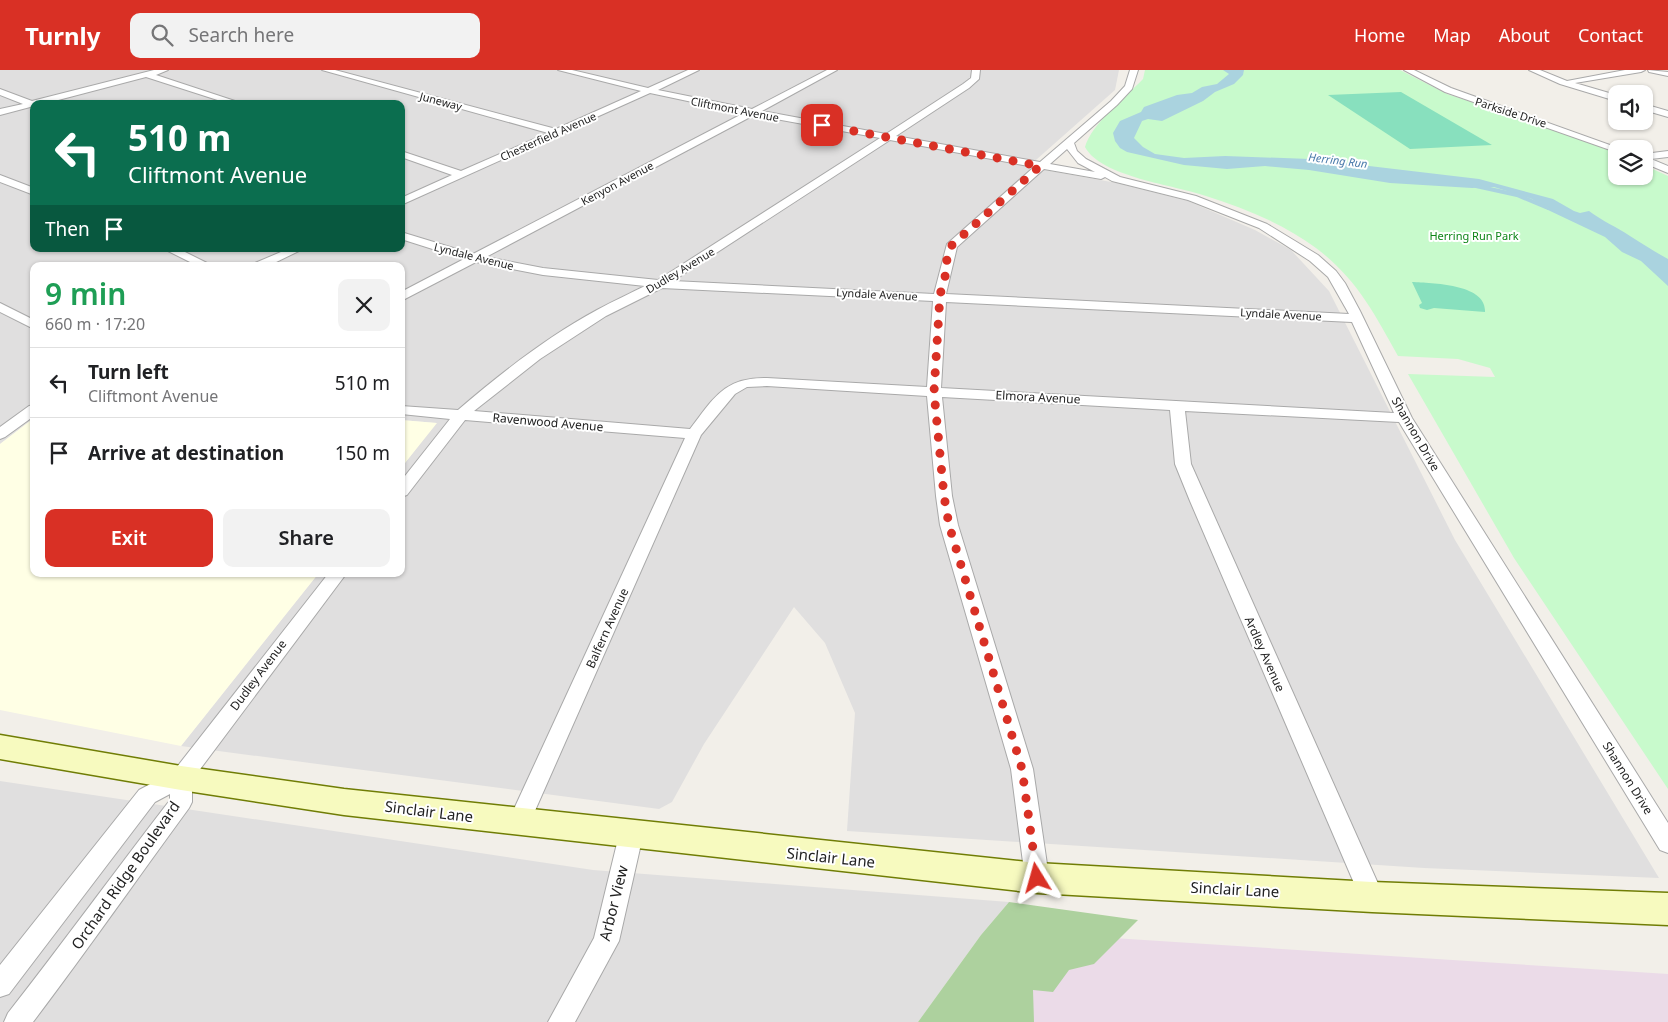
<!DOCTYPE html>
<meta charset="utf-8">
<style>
body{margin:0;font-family:"Noto Sans",sans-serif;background:#f2f2f2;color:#202124;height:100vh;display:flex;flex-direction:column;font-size:19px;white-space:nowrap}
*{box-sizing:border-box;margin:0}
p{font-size:16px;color:#757577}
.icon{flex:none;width:28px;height:28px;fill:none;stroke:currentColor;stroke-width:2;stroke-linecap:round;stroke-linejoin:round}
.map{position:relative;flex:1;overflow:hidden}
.details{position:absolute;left:30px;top:192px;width:375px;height:315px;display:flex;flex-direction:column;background:#fff;border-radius:10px;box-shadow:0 1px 4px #0004}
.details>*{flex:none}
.guide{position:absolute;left:30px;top:30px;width:375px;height:152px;border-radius:10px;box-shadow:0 1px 4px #0004;background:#0b6e4f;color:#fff;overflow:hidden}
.buttons{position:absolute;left:1608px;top:15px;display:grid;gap:10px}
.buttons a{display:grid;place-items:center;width:45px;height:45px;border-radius:10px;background:#fff;box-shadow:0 1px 4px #0004;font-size:25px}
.pin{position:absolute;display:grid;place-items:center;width:42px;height:42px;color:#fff;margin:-21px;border-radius:10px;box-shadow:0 2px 8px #0006}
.me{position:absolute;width:55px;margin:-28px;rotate:352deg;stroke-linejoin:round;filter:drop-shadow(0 0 4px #0008)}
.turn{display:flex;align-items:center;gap:18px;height:105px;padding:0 15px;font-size:22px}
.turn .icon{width:65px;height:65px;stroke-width:2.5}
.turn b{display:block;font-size:35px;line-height:42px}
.then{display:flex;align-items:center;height:48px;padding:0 15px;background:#0003;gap:10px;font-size:19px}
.round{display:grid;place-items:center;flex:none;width:52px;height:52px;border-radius:10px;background:#f2f2f2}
.head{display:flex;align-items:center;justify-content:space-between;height:85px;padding:0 15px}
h1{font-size:30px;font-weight:600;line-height:38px;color:#1e9e55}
.button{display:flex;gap:10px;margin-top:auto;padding:10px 15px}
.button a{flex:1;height:58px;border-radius:10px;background:#d93025;color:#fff;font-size:20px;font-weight:600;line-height:58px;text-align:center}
.button a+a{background:#f2f2f2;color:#202124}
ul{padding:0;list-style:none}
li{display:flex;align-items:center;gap:15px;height:70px;padding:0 15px;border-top:1px solid #e0e0e0}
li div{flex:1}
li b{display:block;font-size:19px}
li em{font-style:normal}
header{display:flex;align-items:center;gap:30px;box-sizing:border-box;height:70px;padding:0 25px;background:#d93025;color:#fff}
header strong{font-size:24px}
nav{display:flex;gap:28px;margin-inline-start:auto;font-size:18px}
.search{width:350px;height:45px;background:#f2f2f2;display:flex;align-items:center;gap:12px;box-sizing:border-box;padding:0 18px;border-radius:10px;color:#757577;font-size:19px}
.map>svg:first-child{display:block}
.residential{fill:#e0dfdf;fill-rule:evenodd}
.industrial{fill:#ebdbe8}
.education{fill:#ffffe5}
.forest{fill:#add19e}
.park{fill:#c8facc}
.pitch{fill:#88e0be}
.water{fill:#aad3df}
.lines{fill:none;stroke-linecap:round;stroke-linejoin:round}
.stream{stroke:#aad3df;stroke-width:4}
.minor-casing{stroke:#a9a9a9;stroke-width:2}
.secondary-casing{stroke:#707d05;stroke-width:3}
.minor{fill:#fff;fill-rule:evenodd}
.secondary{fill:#f7fabf;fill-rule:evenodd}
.route{stroke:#d93025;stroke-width:9;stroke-dasharray:0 16.2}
.labels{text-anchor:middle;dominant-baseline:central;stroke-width:4;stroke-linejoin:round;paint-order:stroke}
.far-street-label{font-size:11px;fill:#222;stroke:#fff}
.far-water-label{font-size:11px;font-style:italic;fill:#4a7aab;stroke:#fff}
.far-park-label{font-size:11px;fill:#0c8416;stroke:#fff}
.street-label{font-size:12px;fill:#222;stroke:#fff}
.near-street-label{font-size:15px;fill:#222;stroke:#fff}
</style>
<header>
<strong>Turnly</strong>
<div class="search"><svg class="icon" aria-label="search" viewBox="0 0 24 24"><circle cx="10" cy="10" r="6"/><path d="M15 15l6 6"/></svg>Search here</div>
<nav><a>Home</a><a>Map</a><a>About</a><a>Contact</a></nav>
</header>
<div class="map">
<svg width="1668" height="952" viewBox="0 0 1668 952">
<rect width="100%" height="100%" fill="#f2efe9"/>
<path class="residential" d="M 0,0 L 1119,0 L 1115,20 L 1028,97 L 1117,113 L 1188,131 L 1255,160 L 1291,180 L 1329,221 L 1455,470 L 1659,808 L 1424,798 L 847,761 L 855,643 L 825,573 L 794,537 L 704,674 L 672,732 L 659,739 L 181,676 L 318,504 L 401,504 L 401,398 L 436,353 L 401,350 L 401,196 L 34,196 L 34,348 L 0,374 ZM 34,34 L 401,34 L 401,179 L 34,179 Z
M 0,711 L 593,800 L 1009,832 L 981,865 L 918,952 L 0,952 Z"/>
<path class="industrial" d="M 1051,864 L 1668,904 L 1668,952 L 988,952 Z"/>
<path class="education" d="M 34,348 L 34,504 L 318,504 L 181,676 L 0,640 L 0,374 Z
M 401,350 L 437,353 L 401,398 Z"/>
<path class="forest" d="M 1009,832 L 1138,850 L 1094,894 L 1069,900 L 1053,922 L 1033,920 L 1034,952 L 918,952 L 981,865 Z"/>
<path class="park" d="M 1145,0 L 1400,0 L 1447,24 L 1548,57 L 1616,83 L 1616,106 L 1644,106 L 1644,95 L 1668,106 L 1668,719 L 1514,488 L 1408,304 L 1495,307 L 1490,298 L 1458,289 L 1398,286 C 1374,243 1357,209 1316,178 C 1284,154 1244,138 1206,126 C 1175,115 1101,107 1085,77 C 1092,53 1126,27 1143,9 Z"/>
<path class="pitch" d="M 1401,22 L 1492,75 L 1410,79 L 1328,25 Z
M 1412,212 C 1432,213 1487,214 1485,242 L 1434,238 L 1427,240 L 1420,238 L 1419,235 L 1422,233 Z"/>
<path class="water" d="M 1223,0 L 1244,0 L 1243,5 L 1234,14 L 1215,22 L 1203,31 L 1162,51 L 1148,49 L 1142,51 L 1134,68 L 1143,77 L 1155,84 L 1184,88 L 1225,86 L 1310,89 L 1479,109 L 1553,129 L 1574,141 L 1580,143 L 1589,141 C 1602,151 1617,157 1630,166 C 1643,174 1655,182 1668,189 L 1668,216 L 1641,191 L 1622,182 L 1605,167 L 1548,140 L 1532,129 L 1494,117 L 1472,118 L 1390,113 L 1309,100 L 1265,96 L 1227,99 L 1184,95 L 1127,82 L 1120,78 L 1115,71 L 1113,63 L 1120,51 L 1141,42 L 1144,37 L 1177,25 L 1192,23 L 1202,17 L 1217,14 L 1229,4 Z"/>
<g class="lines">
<path class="stream" d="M 1476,116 L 1517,125 L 1548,138"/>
<defs>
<path id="minor" d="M 154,0 L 168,0 L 156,5 L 244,34 L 230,34 L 146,7 L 43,34 L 34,34 L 34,36 L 0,45 L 0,39 L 23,34 L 0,25 L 0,19 L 32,31 Z
M 322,0 L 335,0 L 556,59 L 641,21 L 558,0 L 572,0 L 648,18 L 688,0 L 699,0 L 658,20 L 752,39 L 827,0 L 837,0 L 762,41 L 886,64 L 963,14 L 971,8 L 972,0 L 980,0 L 979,9 L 969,18 L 896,66 L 1040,92 L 1111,31 L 1125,16 L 1130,0 L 1138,0 L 1132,19 L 1117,35 L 1074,73 L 1077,81 L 1086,89 L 1120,107 L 1196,126 L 1267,154 L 1318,185 L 1336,201 L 1345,213 L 1360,241 L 1412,348 L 1668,753 L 1668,783 L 1660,780 L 1399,352 L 1185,341 L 1191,394 L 1384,827 L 1381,835 L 1372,838 L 1363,835 L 1360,827 L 1190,431 L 1175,394 L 1170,340 L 942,327 L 952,426 L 958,455 L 1033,699 L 1049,808 L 1045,815 L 1037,818 L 1029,815 L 1025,808 L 1011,699 L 940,455 L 936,426 L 927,326 L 767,316 L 747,317 L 735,324 L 701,365 L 530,752 L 527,759 L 519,761 L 511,759 L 508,752 L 685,368 L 465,350 L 407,425 L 401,427 L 401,411 L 450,349 L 401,344 L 401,336 L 458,340 C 501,303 547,267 597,240 C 613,231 629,224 645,216 L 543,205 L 476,192 L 401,231 L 401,222 L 464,189 L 401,169 L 401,162 L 473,184 L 744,43 L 650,23 L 401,135 L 401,128 L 452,105 L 401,87 L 401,81 L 461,101 L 548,63 ZM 754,45 L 880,68 L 658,210 L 543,198 L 486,187 ZM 890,70 L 1034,97 L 947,174 L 934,224 L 673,211 ZM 1067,79 L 1078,93 L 1095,102 L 1050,94 ZM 1044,99 L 1101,109 L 1105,107 L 1112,111 L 1188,130 L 1259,158 L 1310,191 L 1328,207 L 1349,244 L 946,224 L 957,177 ZM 662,218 L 933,231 L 927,317 L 767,308 C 724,307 714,328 690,359 L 474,341 L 540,289 L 606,246 ZM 946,232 L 1352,252 L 1394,343 L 941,318 Z
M 1404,0 L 1414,0 L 1451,18 L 1621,79 L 1616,79 L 1616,82 L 1613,81 L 1445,22 Z
M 1529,0 L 1540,0 L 1567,11 L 1625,0 L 1645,0 L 1641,2 L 1575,13 L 1616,25 L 1616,31 L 1560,14 Z
M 1648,0 L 1668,2 L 1668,6 L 1649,2 Z
M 1644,34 L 1668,41 L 1668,47 L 1644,40 Z
M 1668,81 L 1668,87 L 1651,89 L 1668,96 L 1668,103 L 1644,93 L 1644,84 Z
M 0,105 L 34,118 L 34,125 L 0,112 Z
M 164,179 L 179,179 L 213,196 L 198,196 Z
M 288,179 L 303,179 L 268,196 L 253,196 L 255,193 Z
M 0,233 L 34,250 L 34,259 L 0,242 Z
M 34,335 L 34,346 L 5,367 L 0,369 L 0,357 L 29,336 Z
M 328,504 L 346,504 L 192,710 L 192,732 L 189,738 C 137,809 86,882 33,952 L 4,952 L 8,943 C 63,873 115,801 170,730 L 170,724 L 155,732 L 9,924 L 0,927 L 0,895 L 139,720 L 173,702 Z
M 631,755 L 639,758 L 643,765 L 619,871 L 575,952 L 548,952 L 594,868 L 619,765 L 623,758 Z"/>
<path id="secondary" d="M 0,665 L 181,696 L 344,719 L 1037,793 L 1372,812 L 1668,823 L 1668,855 L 1372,842 L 1037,823 L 344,745 L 181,720 L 0,689 Z"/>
</defs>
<use href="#minor" class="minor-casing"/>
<use href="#secondary" class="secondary-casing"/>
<use href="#minor" class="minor"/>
<use href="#secondary" class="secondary"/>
</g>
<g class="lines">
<path class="route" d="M 822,55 L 1040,96 L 951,176 L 947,188 L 946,203 L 940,225 L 934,322 L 944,426 L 949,455 L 1022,699 L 1037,808"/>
</g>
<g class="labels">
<g class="far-street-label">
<text transform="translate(441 31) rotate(15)">Juneway</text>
<text transform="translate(735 39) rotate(11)">Cliftmont Avenue</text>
<text transform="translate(1511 42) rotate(18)">Parkside Drive</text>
<text transform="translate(548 66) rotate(-24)">Chesterfield Avenue</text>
<text transform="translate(617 113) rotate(-28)">Kenyon Avenue</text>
<text transform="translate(474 186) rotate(14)">Lyndale Avenue</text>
<text transform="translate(680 200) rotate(-31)">Dudley Avenue</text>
<text transform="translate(877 224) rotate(3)">Lyndale Avenue</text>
<text transform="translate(1281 244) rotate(3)">Lyndale Avenue</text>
</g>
<g class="far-water-label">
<text transform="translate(1338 90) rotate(7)">Herring Run</text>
</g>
<g class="far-park-label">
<text x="1474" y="165">Herring Run Park</text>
</g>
<g class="street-label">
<text transform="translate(1038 327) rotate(3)">Elmora Avenue</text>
<text transform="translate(548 352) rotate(5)">Ravenwood Avenue</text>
<text transform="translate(1416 364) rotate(60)">Shannon Drive</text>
<text transform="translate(607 558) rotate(-66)">Balfern Avenue</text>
<text transform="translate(1265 584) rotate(66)">Ardley Avenue</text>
<text transform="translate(258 605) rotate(-53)">Dudley Avenue</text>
<text transform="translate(1628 708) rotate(58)">Shannon Drive</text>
</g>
<g class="near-street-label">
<text transform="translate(429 741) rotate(7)">Sinclair Lane</text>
<text transform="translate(831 787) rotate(6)">Sinclair Lane</text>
<text transform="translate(125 805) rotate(-55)">Orchard Ridge Boulevard</text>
<text transform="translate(1235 819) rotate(3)">Sinclair Lane</text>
<text transform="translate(613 833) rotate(-76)">Arbor View</text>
</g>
</g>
</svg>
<div class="buttons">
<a><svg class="icon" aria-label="sound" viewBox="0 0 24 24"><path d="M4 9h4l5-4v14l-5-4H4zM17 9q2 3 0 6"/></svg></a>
<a><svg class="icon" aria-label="layers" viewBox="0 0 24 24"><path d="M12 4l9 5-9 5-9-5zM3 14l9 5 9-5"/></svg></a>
</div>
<div class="pin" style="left:822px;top:55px;background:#d93025"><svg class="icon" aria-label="arrive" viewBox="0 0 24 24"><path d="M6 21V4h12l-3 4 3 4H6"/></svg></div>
<svg class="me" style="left:1037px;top:808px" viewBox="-20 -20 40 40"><path d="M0-17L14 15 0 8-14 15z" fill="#d93025" stroke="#fff" stroke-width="4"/></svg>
<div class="guide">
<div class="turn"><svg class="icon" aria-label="left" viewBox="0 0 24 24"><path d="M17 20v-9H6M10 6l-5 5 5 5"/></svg><div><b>510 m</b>Cliftmont Avenue</div></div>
<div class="then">Then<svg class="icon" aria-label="arrive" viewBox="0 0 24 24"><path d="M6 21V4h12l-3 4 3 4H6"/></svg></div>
</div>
<section class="details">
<div class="head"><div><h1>9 min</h1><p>660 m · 17:20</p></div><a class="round"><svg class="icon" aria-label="close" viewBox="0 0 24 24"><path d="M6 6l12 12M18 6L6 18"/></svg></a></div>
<ul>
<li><svg class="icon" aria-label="left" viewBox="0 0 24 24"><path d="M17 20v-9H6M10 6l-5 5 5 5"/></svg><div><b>Turn left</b><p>Cliftmont Avenue</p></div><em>510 m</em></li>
<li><svg class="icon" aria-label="arrive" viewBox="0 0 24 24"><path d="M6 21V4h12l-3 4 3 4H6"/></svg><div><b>Arrive at destination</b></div><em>150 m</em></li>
</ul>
<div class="button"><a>Exit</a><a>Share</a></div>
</section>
</div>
